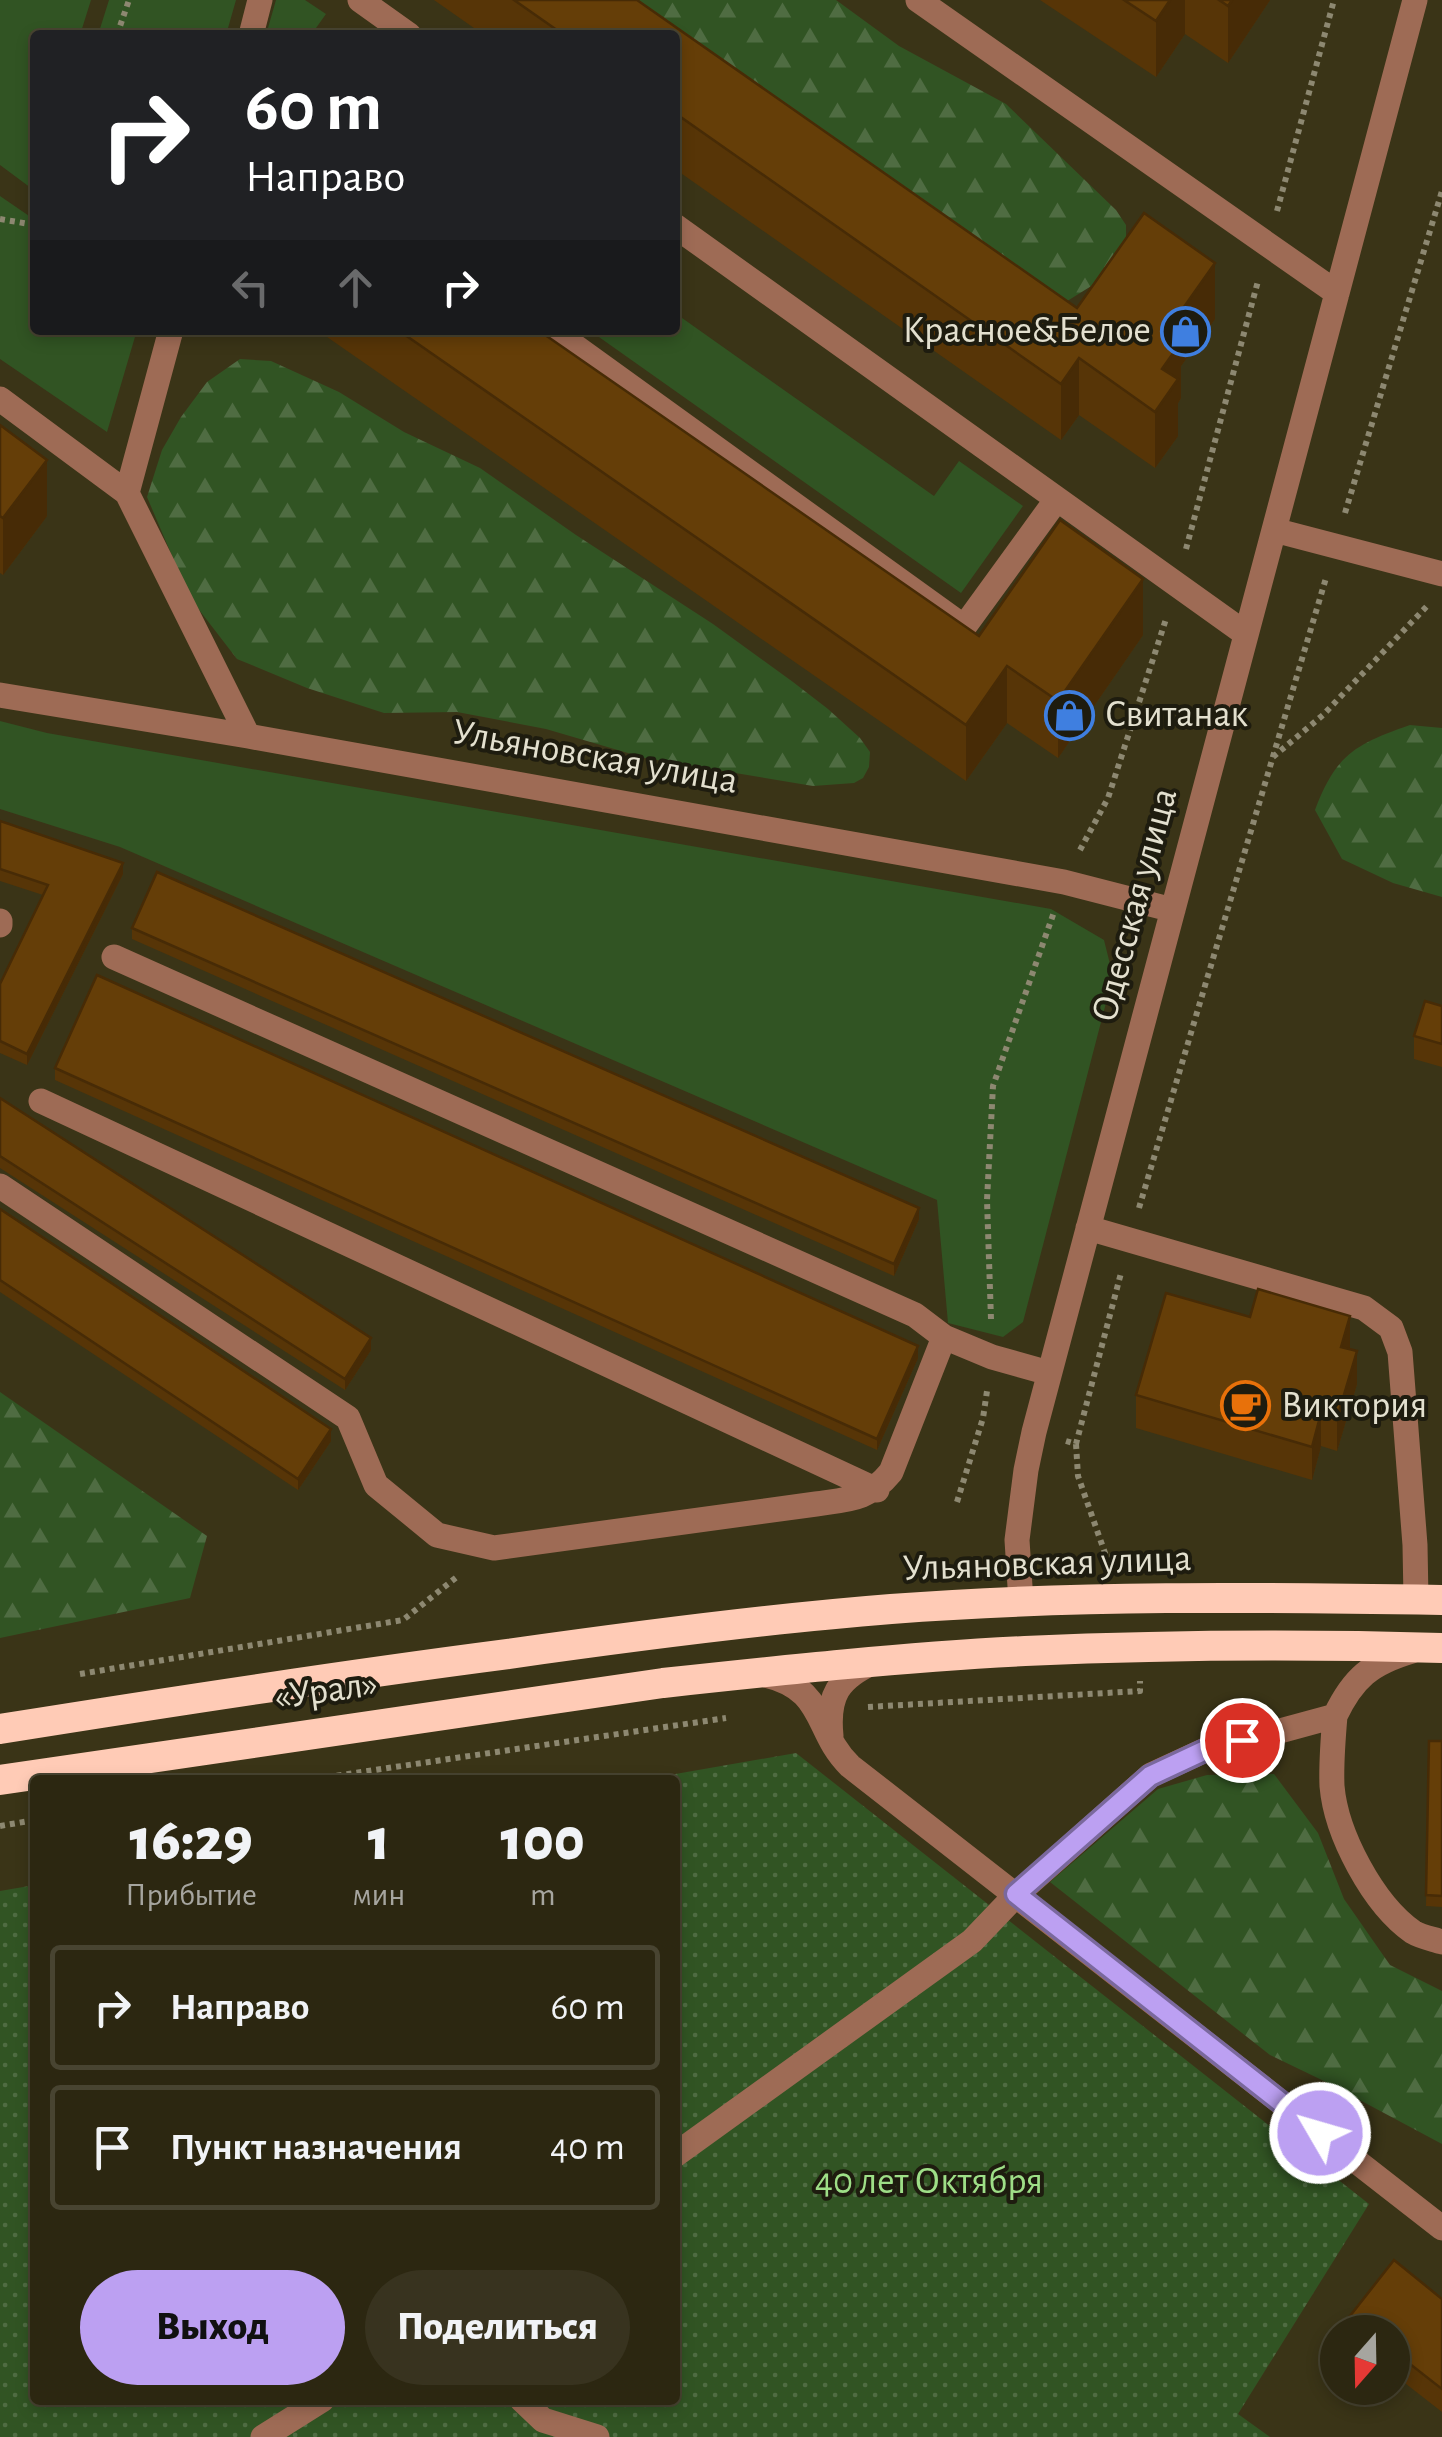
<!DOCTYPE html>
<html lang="ru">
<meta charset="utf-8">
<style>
body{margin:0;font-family:"Alegreya Sans",sans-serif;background:#38331f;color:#f1f3f6;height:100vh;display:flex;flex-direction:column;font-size:38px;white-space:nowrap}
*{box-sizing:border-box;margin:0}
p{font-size:32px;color:#a6a59f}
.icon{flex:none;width:55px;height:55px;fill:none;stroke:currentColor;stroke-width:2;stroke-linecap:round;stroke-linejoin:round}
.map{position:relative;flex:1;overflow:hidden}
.sheet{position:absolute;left:30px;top:1775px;width:650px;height:630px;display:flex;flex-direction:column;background:#2c2711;border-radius:10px;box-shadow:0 5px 15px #0003,0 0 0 2px #484431}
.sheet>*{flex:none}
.guide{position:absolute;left:30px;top:30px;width:650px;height:305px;border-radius:10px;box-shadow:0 5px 15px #0003,0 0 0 2px #484431;background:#202124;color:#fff;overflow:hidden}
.needle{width:65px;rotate:200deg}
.controls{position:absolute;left:1320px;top:2315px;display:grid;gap:20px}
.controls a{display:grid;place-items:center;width:90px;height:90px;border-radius:50%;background:#2c2711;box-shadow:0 5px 15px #0003,0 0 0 2px #484431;font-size:50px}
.pin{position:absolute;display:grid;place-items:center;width:85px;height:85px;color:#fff;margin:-42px;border:5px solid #fff;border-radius:50%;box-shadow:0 2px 10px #0007}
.me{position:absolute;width:110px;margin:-55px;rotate:308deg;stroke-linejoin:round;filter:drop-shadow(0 0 8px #0008)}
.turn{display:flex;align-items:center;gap:35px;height:210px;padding:0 50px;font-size:45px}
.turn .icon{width:130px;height:130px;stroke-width:2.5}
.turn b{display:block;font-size:70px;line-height:85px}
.lanes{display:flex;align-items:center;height:95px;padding:0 50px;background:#0003;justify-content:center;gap:50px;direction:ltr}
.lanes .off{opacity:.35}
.eta{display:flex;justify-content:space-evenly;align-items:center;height:170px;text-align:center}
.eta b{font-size:60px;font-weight:800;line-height:70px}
.button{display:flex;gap:20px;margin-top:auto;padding:20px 50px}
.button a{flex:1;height:115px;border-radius:60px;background:#bca0f2;color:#111;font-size:40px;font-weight:800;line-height:115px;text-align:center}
.button a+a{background:#38331f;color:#f1f3f6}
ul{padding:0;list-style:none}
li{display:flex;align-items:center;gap:30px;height:125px;margin:0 20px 15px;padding:0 30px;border:5px solid #484431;border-radius:10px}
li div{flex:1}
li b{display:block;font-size:38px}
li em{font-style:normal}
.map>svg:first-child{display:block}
.grass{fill:#315423}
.forest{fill:url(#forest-firs)}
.park{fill:url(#park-dots)}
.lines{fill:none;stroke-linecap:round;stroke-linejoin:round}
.path{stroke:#8d8871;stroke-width:6;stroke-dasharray:5 5;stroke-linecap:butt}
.minor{stroke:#9e6b55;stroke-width:25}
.highway{stroke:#ffcbb6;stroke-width:30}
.wall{fill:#573507}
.shaded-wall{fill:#472b06}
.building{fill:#653e08;stroke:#472b06;stroke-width:2.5}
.route-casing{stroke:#7a689d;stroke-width:25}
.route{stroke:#bca0f2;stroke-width:18}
.labels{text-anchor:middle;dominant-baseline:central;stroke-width:8;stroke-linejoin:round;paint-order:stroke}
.poi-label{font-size:38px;fill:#e3e0cf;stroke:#1e1c0f;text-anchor:start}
.street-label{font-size:38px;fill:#e3e0cf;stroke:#1e1c0f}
.park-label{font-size:38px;fill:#9ede87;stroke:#1e1c0f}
</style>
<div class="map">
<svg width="1442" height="2437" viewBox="0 0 1442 2437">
<defs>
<pattern id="forest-firs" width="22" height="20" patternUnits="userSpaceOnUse" patternTransform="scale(2.5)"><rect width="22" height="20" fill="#315423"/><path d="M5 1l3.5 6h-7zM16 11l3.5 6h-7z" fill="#4f6c42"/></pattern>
<pattern id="park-dots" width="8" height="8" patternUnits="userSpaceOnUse" patternTransform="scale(2.5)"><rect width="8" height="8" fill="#315423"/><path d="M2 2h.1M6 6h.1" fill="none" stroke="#4f6c42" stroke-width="1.8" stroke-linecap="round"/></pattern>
</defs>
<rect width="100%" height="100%" fill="#3a3417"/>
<path class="grass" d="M 0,0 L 91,0 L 80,35 L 35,35 L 35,175 L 31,188 L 0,165 Z
M 109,0 L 236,0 L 226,35 L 98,35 Z
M 276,0 L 305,0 L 326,14 L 311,35 L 266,35 Z
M 0,196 L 35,220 L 35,330 L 137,330 L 107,432 L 0,359 Z
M 675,313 L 934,496 L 959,461 L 1023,506 L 961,593 L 589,330 L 675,330 Z
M 0,721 L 47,733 L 1051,909 L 1104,940 L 1113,976 L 1023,1322 L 1003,1337 L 948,1323 L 937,1200 L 120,847 L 0,809 Z"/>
<path class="forest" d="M 604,0 L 836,0 L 899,46 L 1006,104 L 1116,210 L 1126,225 L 1126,239 L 1101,280 L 1064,303 L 675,35 Z
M 240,359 L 271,361 L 339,392 L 404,432 L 480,468 L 576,535 L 713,624 L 793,682 L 828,709 L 860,738 L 870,752 L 869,767 L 863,778 L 854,783 L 813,786 L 645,758 L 546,729 L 457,712 L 384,713 L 307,688 L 237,659 L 190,598 L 147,497 L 162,450 L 181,417 L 207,382 Z
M 1410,725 L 1442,728 L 1442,897 L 1393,883 L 1342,859 L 1315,810 C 1336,754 1356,744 1410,725 Z
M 0,1392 L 207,1536 L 190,1598 L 0,1638 Z
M 1274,1774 L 1318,1833 L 1344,1899 L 1390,1965 L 1442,1991 L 1442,2144 L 1326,2082 L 1270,2055 L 1050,1882 L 1158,1789 L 1207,1775 Z"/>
<path class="park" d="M 796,1753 L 1369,2204 L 1238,2414 L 1270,2437 L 0,2437 L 0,1891 L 35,1885 L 35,2400 L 675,2400 L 675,1780 L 641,1780 Z"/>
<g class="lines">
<path class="path" d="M 117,35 L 129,0
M 1277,211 L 1334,0
M 0,219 L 35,225
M 1345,513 L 1442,191
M 1186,549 L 1258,281
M 1273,757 L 1323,715 L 1428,605
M 1080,850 L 1108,798 L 1166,619
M 1139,1208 L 1326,578
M 991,1319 L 987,1200 L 993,1086 L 1054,912
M 1066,1441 L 1076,1444 L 1121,1273
M 1076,1444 L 1078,1476 L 1106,1556 L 1120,1559
M 957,1502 L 983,1418 L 987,1391
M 80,1674 L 403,1620 L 458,1576
M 868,1707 L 1140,1691 L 1140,1681
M 307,1780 L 726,1718
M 0,1826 L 35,1820"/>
<path class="minor" d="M 360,0 L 409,35
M 918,0 L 1337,293
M 251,35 L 260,0
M 675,226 L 1246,634
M 171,330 L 127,493 L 248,736
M 552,330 L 964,627 L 1057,499
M 0,399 L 127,493
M 1274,530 L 1442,574
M 0,695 L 248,736 L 1064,882 L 1173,910
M 0,921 L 0,925
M 41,1101 L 877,1490
M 0,1186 L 348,1418 L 376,1485 L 437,1535 L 494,1548 L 816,1504 C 850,1499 868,1500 891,1472 L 944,1337 L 915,1315 L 114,957
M 1088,1228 L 1364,1308 L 1391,1328 L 1400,1352 L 1415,1545 L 1416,1599
M 944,1337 L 992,1357 L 1049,1373
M 1021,1602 L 1017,1540 L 1026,1470 L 1034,1432 L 1415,0
M 761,1674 C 828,1688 813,1730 850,1766 L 1442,2228
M 1335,1716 C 1333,1739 1331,1763 1332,1786 C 1336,1834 1373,1904 1413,1932 C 1421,1937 1433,1939 1442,1942
M 831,1736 C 827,1696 838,1678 874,1662
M 675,2155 L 972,1941 L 1016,1895 L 1151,1775 L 1214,1746 L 1269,1734 L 1335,1716 C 1353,1678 1371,1663 1412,1651
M 522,2400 L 543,2420 L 597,2437
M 263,2437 L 322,2400"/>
<path class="highway" d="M 0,1729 C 169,1702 338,1676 508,1654 C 635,1636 763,1619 891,1609 C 1074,1595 1258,1597 1442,1600
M 0,1780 L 663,1683 C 783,1670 904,1657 1025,1651 C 1164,1645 1303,1644 1442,1648"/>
</g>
<path class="wall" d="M 434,0 L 637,0 L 1077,308 L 1215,319 L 1181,366 L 1181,398 L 1178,403 L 1178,436 L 1155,468 L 1079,415 L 1061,440 L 675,169 L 675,35 L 484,35 Z
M 1040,0 L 1270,0 L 1228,63 L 1185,34 L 1156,77 Z
M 317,330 L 538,330 L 979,636 L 1143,635 L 1058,758 L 1007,723 L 966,781 Z
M 0,425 L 47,516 L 3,575 L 0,573 Z
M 0,821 L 123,874 L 27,1065 L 0,1053 L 0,984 L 43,895 L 0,881 Z
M 132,928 L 919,1219 L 894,1276 L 132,939 Z
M 1442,1006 L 1442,1067 L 1414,1059 L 1414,1036 Z
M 55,1068 L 918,1358 L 877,1450 L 55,1080 Z
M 0,1098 L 371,1350 L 345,1390 L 0,1168 Z
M 0,1209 L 331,1441 L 298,1490 L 0,1292 Z
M 1350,1349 L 1357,1384 L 1337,1451 L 1321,1446 L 1312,1480 L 1136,1428 L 1136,1395 Z
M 1429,1741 L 1442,1741 L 1442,1907 L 1426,1906 Z
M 1442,2299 L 1442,2412 L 1392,2373 L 1392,2332 L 1350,2332 L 1350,2316 Z"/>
<path class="shaded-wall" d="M 1170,0 L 1185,0 L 1185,34 L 1156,77 L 1156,21 Z
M 1232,0 L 1270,0 L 1228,63 L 1228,6 Z
M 1215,263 L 1215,319 L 1181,366 L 1181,398 L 1178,403 L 1178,436 L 1155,468 L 1155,412 L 1167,331 Z
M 1079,358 L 1079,415 L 1061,440 L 1061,384 Z
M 47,460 L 47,516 L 3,575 L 3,518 Z
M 1143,579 L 1143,635 L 1058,758 L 1058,701 Z
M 1007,666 L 1007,723 L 966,781 L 966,725 Z
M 123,863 L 123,874 L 27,1065 L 27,1054 Z
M 919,1208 L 919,1219 L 894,1276 L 894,1264 Z
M 1350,1316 L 1350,1349 L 1341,1347 Z
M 371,1338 L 371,1350 L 345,1390 L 345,1379 Z
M 918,1346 L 918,1358 L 877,1450 L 877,1439 Z
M 1357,1351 L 1357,1384 L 1337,1451 L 1337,1418 Z
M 1321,1413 L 1321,1446 L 1312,1480 L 1312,1447 Z
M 331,1429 L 331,1441 L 298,1490 L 298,1479 Z"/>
<path class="building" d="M 514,0 L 637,0 L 1077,308 L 1144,213 L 1215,263 L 1167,331 L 1181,342 L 1162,369 L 1178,379 L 1155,412 L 1079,358 L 1061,384 L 675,113 L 675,35 L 564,35 Z
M 1124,0 L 1170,0 L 1156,21 Z
M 1219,0 L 1232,0 L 1228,6 Z
M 398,330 L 538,330 L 979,636 L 1060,520 L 1143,579 L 1058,701 L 1007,666 L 966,725 Z
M 0,425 L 47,460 L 3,518 L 0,516 Z
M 0,821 L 123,863 L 27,1054 L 0,1041 L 0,984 L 48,885 L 0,869 Z
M 157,872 L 919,1208 L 894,1264 L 132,928 Z
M 97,975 L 918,1346 L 877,1439 L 55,1068 Z
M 1425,1001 L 1442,1006 L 1442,1044 L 1414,1036 Z
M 0,1098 L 371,1338 L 345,1379 L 0,1156 Z
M 0,1209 L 331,1429 L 298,1479 L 0,1280 Z
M 1258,1289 L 1350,1316 L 1341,1347 L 1357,1351 L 1337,1418 L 1321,1413 L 1312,1447 L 1136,1395 L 1166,1293 L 1250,1317 Z
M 1429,1741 L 1442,1741 L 1442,1896 L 1426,1895 Z
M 1394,2260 L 1442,2299 L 1442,2389 L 1392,2350 L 1392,2332 L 1371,2332 L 1350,2316 Z"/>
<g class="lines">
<defs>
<path id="route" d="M 1242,1740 L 1214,1746 L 1150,1776 L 1016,1894 L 1320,2133"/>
</defs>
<use href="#route" class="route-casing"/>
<use href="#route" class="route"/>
</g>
<defs>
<symbol id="shop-ring" viewBox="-11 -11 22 22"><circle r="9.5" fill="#1e1c0f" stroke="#3f7fe0" stroke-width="1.5"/><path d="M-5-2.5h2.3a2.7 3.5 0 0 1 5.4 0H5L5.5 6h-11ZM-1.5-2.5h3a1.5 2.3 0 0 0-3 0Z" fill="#3f7fe0"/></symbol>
<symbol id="cafe-ring" viewBox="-11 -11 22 22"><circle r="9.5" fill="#1e1c0f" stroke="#e8710a" stroke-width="1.5"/><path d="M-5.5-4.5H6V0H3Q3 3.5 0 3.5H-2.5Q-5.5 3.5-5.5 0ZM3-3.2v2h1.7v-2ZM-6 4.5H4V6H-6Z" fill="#e8710a"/></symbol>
</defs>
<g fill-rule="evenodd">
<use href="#shop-ring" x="1158" y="304" width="55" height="55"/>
<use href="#shop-ring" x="1042" y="688" width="55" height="55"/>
<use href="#cafe-ring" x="1218" y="1378" width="55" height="55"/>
</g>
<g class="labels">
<g class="poi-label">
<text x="1151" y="331" text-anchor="end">Красное&amp;Белое</text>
<text x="1105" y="715">Свитанак</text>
<text x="1281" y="1406">Виктория</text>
</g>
<g class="street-label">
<text transform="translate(595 757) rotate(10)">Ульяновская улица</text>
<text transform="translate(1135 905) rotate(-75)">Одесская улица</text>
<text transform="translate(1047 1564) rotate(-2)">Ульяновская улица</text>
<text transform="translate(326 1691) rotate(-8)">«Урал»</text>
</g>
<g class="park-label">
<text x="929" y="2182">40 лет Октября</text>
</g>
</g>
</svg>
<div class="controls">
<a><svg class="needle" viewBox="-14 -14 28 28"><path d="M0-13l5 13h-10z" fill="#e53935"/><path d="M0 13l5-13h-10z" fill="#a6a59f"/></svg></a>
</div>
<div class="pin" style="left:1242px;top:1740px;background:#d93025"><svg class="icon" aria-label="arrive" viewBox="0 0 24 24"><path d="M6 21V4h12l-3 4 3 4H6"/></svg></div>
<svg class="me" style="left:1320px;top:2133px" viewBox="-20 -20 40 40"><circle r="17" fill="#bca0f2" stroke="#fff" stroke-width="3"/><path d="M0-11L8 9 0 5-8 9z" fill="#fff"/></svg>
<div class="guide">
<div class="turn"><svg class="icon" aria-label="right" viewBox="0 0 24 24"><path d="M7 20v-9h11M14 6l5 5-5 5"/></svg><div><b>60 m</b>Направо</div></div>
<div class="lanes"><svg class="icon off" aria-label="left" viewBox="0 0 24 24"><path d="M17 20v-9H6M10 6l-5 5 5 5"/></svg><svg class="icon off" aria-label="ahead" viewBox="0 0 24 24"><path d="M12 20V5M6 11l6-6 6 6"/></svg><svg class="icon" aria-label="right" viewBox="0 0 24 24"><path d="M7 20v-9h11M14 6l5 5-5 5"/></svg></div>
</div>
<section class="sheet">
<div class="eta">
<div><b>16:29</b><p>Прибытие</p></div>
<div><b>1</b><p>мин</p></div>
<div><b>100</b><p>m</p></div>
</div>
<ul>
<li><svg class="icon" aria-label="right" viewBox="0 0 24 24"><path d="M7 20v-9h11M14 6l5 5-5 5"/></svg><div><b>Направо</b></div><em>60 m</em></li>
<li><svg class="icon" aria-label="arrive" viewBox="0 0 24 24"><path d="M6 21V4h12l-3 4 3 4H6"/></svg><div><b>Пункт назначения</b></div><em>40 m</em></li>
</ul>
<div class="button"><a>Выход</a><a>Поделиться</a></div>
</section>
</div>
